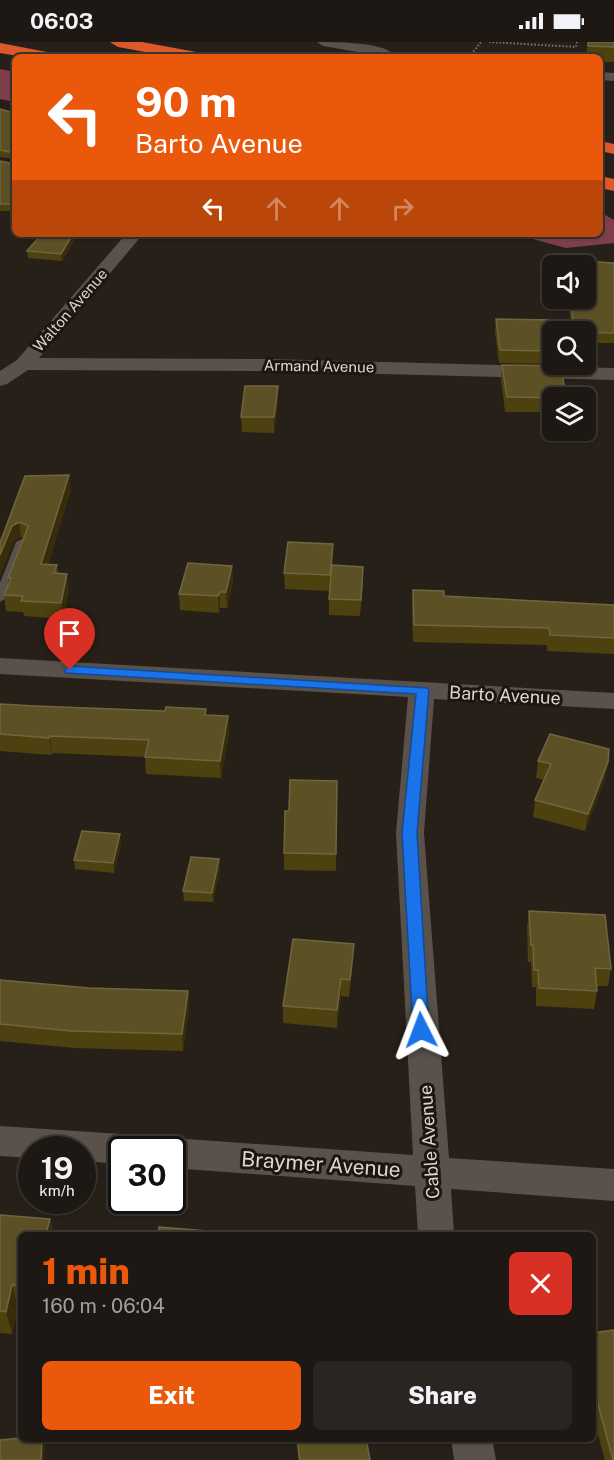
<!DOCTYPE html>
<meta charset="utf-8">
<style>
body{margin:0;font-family:"Public Sans",sans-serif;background:#2a2521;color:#f1f3f6;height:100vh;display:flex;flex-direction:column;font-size:22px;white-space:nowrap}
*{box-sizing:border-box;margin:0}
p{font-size:20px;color:#a0a0a0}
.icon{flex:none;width:33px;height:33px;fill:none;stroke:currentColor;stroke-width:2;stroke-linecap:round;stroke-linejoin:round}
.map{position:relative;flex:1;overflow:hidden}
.drawer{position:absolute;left:18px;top:1190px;width:578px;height:210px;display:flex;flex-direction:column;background:#1d1813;border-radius:9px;box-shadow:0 2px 4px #0004,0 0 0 2px #3b3733}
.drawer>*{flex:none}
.hud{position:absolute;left:12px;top:12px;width:591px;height:183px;border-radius:9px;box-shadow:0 2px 4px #0004,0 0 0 2px #3b3733;background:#ea580c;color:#fff;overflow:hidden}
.fabs{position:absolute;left:542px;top:213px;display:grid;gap:12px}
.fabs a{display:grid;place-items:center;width:54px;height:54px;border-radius:9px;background:#1d1813;box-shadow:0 2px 4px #0004,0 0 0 2px #3b3733;font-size:30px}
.speed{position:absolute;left:18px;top:1094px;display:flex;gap:12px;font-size:30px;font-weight:700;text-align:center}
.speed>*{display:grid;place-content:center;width:78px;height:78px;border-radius:50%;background:#1d1813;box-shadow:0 2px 4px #0004,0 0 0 2px #3b3733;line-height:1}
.speed small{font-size:15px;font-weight:400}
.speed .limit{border:3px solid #111;border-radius:9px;background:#fff;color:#111}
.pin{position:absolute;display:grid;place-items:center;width:51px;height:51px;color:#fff;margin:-62px -26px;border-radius:50% 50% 50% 0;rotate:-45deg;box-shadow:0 0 6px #0007}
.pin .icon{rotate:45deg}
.me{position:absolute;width:66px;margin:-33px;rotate:357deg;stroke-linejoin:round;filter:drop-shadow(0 0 4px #0008)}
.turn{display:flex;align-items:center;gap:21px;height:126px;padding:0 24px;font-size:27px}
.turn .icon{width:78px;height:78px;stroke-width:2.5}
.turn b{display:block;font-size:42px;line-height:51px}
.lanes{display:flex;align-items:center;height:57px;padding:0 24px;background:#0003;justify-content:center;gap:30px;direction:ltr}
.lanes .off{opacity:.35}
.round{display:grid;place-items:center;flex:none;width:63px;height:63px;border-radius:9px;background:#2a2521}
.head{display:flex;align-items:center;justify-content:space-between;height:102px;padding:0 24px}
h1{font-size:36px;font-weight:800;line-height:45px;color:#ea580c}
.button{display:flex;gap:12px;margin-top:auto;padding:12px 24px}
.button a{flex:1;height:69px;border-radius:9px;background:#ea580c;color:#fff;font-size:24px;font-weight:800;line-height:69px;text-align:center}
.button a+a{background:#2a2521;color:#f1f3f6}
.status{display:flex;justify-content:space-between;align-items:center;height:42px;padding:0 30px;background:#1d1813;direction:ltr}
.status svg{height:16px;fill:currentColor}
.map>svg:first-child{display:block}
.forest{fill:#7e3f4b}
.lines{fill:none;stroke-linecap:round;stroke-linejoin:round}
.path{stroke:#7c7670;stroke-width:2;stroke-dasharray:1.5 2;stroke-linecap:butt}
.service{fill:#5a524a;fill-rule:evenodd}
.minor{fill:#5a524a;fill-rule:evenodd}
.motorway{fill:#dd582a;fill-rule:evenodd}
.wall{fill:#4c410f}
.shaded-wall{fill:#372d0a}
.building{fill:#5b5124;stroke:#6f663f;stroke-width:1.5}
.route{fill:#1a73e8;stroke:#114b97;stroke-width:1.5}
.labels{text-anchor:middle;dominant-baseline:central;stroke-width:6;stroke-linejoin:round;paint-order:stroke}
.far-street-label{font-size:15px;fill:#dbd6d1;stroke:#1d1610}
.street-label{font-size:18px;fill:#dbd6d1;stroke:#1d1610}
.near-street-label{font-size:21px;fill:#dbd6d1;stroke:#1d1610}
</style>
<div class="status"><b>06:03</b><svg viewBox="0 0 49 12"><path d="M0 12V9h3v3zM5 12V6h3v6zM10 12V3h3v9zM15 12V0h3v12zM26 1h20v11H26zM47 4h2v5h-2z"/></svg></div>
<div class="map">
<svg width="614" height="1418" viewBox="0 0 614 1418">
<rect width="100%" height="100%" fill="#272019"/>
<path class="forest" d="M 0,27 L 15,30 L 15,60 L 0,57 Z
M 600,170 L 614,178 L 614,201 L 566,206 L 514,192 L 600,192 Z"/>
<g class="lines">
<path class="path" d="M 489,0 L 576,5 L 577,0
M 469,15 L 481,0"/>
<path class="service" d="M 22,497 L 28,500 L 6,556 L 0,560 L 0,541 L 16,500 Z"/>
<path class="minor" d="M 317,0 C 334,0 380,0 392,11 L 386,15 L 323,4 Z
M 600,30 L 614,31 L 614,39 L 600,38 Z
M 126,192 L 143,192 L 39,316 L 266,317 L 614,326 L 614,338 L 266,329 L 28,328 L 7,342 L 0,344 L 0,329 L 17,318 Z
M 0,616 L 614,651 L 614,667 L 434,657 L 424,791 L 449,1116 L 614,1127 L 614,1159 L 451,1147 L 454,1192 L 418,1192 L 415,1144 L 172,1126 L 172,1107 L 156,1107 L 160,1100 L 172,1096 L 413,1113 L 396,791 L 408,655 L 0,632 Z
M 0,1084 L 122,1092 L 134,1096 L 140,1107 L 122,1107 L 122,1122 L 82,1119 L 82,1107 L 32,1107 L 32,1116 L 0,1114 Z
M 451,1396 L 492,1396 L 496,1418 L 454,1418 Z"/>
<path class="motorway" d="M 110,0 L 142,0 L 196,10 L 204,15 L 172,15 L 118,5 Z
M 0,1 L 47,10 L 55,15 L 23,15 L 0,11 Z
M 600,99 L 614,102 L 614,112 L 600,109 Z
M 600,134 L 614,137 L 614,149 L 600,146 Z"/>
</g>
<path class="wall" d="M 588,0 L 614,0 L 614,20 L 600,20 L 600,15 L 586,15 Z
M 0,67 L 15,71 L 15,117 L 0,115 Z
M 0,119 L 15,122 L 15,169 L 0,169 Z
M 78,192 L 62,219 L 28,216 L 27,209 Z
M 567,221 L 582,223 L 614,221 L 614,301 L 585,301 L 585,290 L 572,290 L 568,256 L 585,256 L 585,224 L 566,224 Z
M 496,277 L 552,290 L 552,322 L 499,321 L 495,290 Z
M 502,323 L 552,356 L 552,370 L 505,370 L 501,337 Z
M 278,359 L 274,391 L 242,390 L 241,375 Z
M 25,434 L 71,448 L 48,523 L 57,523 L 58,531 L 69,548 L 63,577 L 24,574 L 23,570 L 6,569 L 4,553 L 8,542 L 8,536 L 24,496 L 21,495 L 14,499 Z
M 333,518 L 330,549 L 285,547 L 284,531 Z
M 232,524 L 233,540 L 227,566 L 220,566 L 219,571 L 180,568 L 179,552 Z
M 363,541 L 360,574 L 329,573 L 329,557 Z
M 413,548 L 444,554 L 614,563 L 614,612 L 547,609 L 547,603 L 413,600 L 412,564 Z
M 0,662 L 35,664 L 228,674 L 229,691 L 221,736 L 146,732 L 145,715 L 52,711 L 52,713 L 0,709 Z
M 538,719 L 605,737 L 585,789 L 533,775 L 535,758 L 544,738 L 536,736 Z
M 337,739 L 336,829 L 284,828 L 284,811 L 289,769 Z
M 121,801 L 114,831 L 75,827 L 74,818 Z
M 220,826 L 213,860 L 184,859 L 183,849 Z
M 529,869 L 611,927 L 608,944 L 597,944 L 597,949 L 594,967 L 536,964 L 536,945 L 532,945 L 531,920 L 528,920 L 527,886 Z
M 354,902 L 353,919 L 349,955 L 341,954 L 337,986 L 283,981 L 283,964 Z
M 0,938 L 89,946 L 188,949 L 189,966 L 183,1009 L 74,1006 L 0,999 Z
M 0,1173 L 50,1177 L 53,1192 L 21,1192 L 21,1266 L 18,1266 L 12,1292 L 0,1291 Z
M 592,1291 L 614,1418 L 605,1418 L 592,1371 Z
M 297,1396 L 370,1418 L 298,1418 Z"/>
<path class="shaded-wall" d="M 73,192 L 78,192 L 62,219 L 61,212 Z
M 278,344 L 278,359 L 274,391 L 274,375 Z
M 69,433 L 71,448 L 43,538 L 41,522 Z
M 19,480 L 21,495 L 14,499 L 0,535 L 0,513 L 12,484 Z
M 333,502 L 333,518 L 330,549 L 330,533 Z
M 232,524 L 233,540 L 227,566 L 226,550 Z
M 67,532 L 69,548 L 63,577 L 61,561 Z
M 220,550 L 220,566 L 219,571 L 218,554 Z
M 228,674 L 229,691 L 221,736 L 220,719 Z
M 50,694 L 52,711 L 52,713 L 49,696 Z
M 608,720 L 605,737 L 585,789 L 588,772 Z
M 120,792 L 121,801 L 114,831 L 113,821 Z
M 219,817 L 220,826 L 213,860 L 212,851 Z
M 354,902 L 353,919 L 349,955 L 350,938 Z
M 341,937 L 341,954 L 337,986 L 337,968 Z
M 188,949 L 189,966 L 183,1009 L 182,992 Z
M 50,1177 L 53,1192 L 46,1192 Z
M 12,1243 L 18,1266 L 12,1292 L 6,1270 Z
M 42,1396 L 45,1403 L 44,1418 L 41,1418 Z"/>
<path class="building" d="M 588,0 L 614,0 L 614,5 L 588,4 Z
M 0,67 L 15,71 L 15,111 L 0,108 Z
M 0,119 L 15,122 L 15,162 L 0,162 Z
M 42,192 L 73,192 L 61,212 L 27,209 Z
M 583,219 L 614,221 L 614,291 L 574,290 L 571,256 L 585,256 L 585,224 L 567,224 L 567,221 L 582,223 Z
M 496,277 L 554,278 L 556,290 L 552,290 L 552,309 L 500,308 Z
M 502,323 L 561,324 L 566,356 L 507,355 Z
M 245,344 L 278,344 L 274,375 L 241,375 Z
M 69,433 L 41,522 L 57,523 L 54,531 L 67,532 L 61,561 L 21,559 L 23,554 L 4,553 L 11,536 L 8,536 L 28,485 L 27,483 L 19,480 L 12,484 L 0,513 L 0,501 L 25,434 Z
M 288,500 L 333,502 L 330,533 L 284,531 Z
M 188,521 L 232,524 L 226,550 L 220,550 L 218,554 L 179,552 Z
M 332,523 L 363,525 L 361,558 L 329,557 Z
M 413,548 L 444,549 L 444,554 L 614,563 L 614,596 L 550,593 L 549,586 L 414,583 Z
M 0,662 L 35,664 L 165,669 L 166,665 L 206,667 L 205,673 L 228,674 L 220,719 L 145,715 L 149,698 L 50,694 L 49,696 L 0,692 Z
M 550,692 L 609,707 L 608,720 L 588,772 L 535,758 L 551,722 L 538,719 Z
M 290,738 L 337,739 L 336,812 L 284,811 L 285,769 L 289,769 Z
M 82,789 L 120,792 L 113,821 L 74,818 Z
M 191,815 L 219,817 L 212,851 L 183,849 Z
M 529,869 L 605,873 L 611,927 L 595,926 L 597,949 L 539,946 L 538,928 L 534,928 L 533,903 L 531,903 Z
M 293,897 L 354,902 L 350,938 L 341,937 L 337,968 L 283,964 Z
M 0,938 L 89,946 L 188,949 L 182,992 L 71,989 L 0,982 Z
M 0,1173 L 50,1177 L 46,1192 L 21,1192 L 21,1244 L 12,1243 L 6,1270 L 0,1269 Z
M 159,1185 L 207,1189 L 207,1192 L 158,1192 Z
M 614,1288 L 614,1418 L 613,1418 L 592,1340 L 592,1291 Z
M 21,1396 L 42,1396 L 41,1418 L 0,1418 L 0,1398 Z
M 297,1396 L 366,1396 L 370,1418 L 300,1418 Z"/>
<path class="route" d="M 70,624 L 427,646 L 429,648 L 417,791 L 429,988 L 427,993 L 421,995 L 415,993 L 413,988 L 402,791 L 416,652 L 66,631 L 64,628 Z"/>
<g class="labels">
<g class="far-street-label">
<text transform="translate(70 268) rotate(-49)">Walton Avenue</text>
<text transform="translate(319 324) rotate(1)">Armand Avenue</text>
</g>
<g class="street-label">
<text transform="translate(505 653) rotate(3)">Barto Avenue</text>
<text transform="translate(429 1100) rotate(-94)">Cable Avenue</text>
</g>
<g class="near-street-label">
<text transform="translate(321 1122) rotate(4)">Braymer Avenue</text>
</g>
</g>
</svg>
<div class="fabs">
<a><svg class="icon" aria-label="sound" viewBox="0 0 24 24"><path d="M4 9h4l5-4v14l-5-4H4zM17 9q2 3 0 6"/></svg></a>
<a><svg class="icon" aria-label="search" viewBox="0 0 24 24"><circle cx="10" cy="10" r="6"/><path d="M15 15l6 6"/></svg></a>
<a><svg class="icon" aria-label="layers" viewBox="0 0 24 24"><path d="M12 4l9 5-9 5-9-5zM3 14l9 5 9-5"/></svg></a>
</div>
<div class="speed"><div>19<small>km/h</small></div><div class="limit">30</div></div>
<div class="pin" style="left:70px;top:628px;background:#d93025"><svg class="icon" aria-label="arrive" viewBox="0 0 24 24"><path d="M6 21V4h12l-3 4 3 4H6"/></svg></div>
<svg class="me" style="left:421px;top:988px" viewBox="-20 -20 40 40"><path d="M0-17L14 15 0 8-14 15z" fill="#1a73e8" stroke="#fff" stroke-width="4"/></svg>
<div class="hud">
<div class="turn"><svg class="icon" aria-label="left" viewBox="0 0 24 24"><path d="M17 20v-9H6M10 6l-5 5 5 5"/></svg><div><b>90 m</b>Barto Avenue</div></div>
<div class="lanes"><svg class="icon" aria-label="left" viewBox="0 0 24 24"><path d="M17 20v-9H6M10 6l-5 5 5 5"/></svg><svg class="icon off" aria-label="ahead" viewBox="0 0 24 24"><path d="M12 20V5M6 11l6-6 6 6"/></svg><svg class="icon off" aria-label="ahead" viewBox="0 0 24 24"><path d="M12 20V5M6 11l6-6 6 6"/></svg><svg class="icon off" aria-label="right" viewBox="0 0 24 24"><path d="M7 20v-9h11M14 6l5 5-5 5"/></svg></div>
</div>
<section class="drawer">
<div class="head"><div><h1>1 min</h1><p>160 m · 06:04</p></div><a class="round" style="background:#d93025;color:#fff"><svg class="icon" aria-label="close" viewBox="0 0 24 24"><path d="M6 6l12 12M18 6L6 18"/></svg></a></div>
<div class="button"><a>Exit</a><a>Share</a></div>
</section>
</div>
